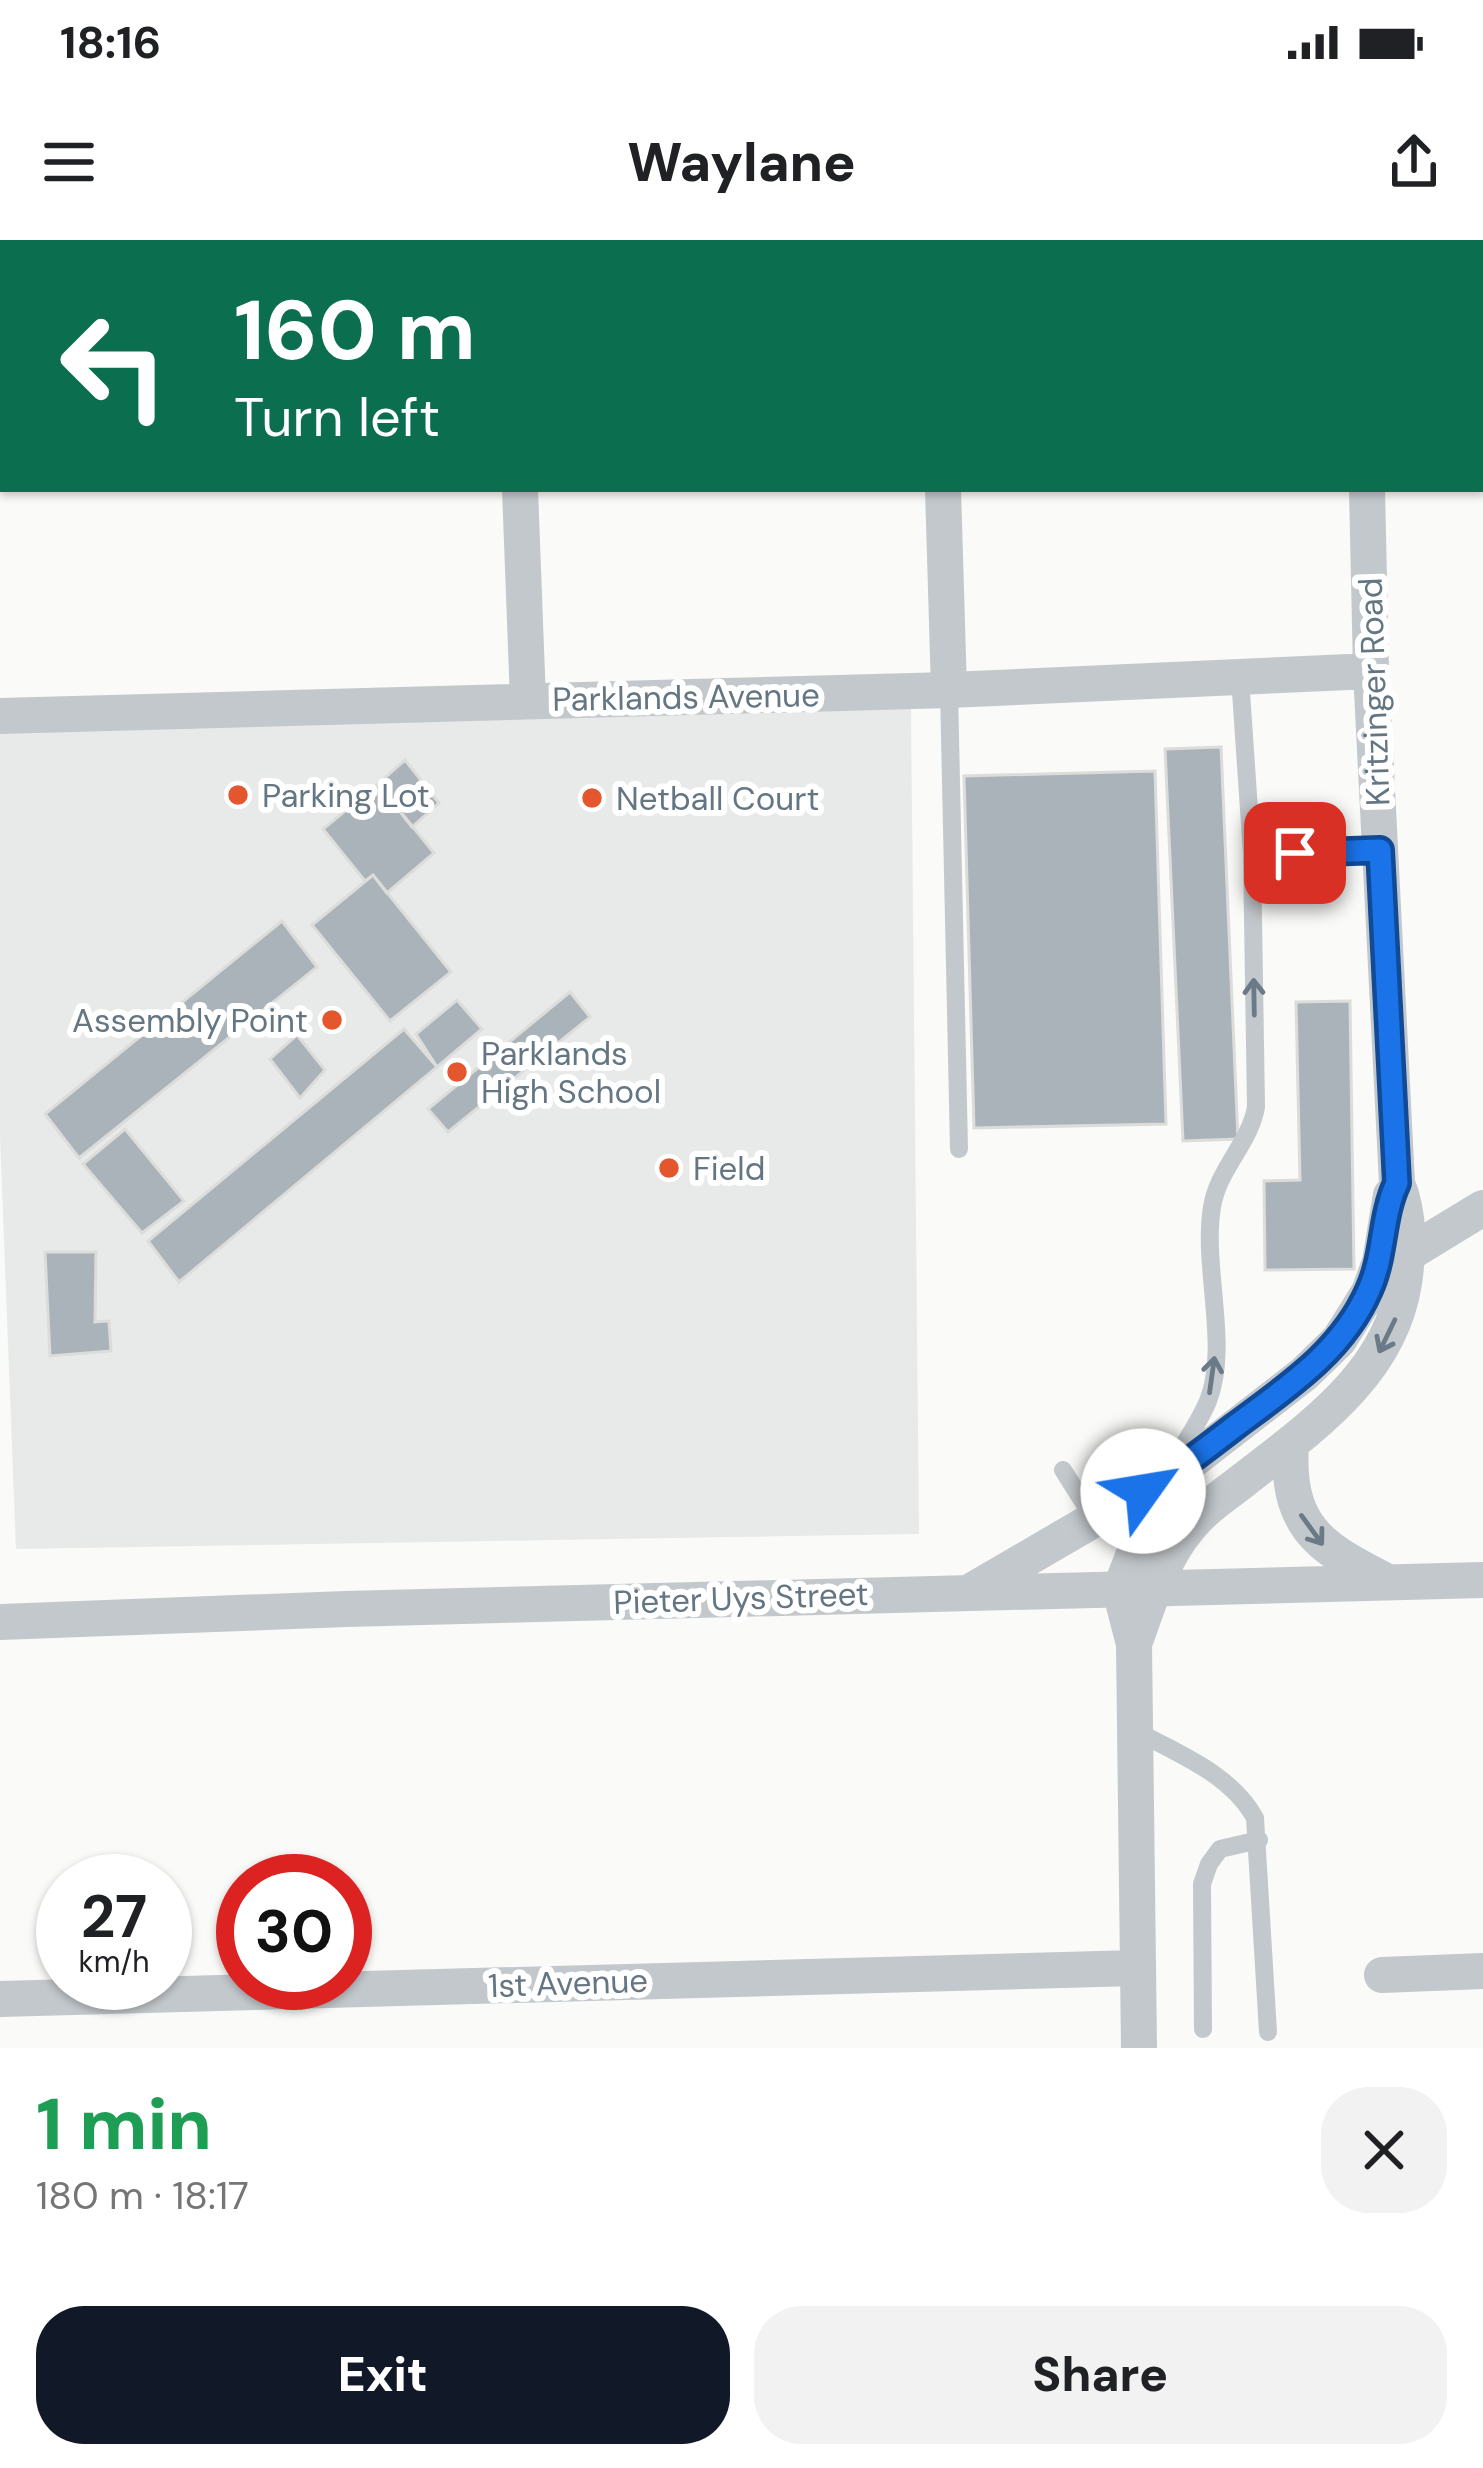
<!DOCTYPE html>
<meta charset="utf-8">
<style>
body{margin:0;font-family:"DM Sans",sans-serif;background:#f2f2f2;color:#202124;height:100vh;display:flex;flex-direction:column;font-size:45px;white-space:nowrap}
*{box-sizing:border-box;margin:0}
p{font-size:39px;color:#757577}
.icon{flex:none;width:66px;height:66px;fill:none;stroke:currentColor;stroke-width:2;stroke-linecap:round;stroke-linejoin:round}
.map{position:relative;height:1808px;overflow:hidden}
.drawer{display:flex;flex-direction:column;background:#fff;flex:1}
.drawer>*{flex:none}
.hud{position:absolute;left:0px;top:0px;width:1485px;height:252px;box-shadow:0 3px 9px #0004;background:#0b6e4f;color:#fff;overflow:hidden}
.speed{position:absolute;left:36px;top:1614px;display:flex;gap:24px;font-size:60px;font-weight:700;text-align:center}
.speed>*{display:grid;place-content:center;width:156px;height:156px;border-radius:50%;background:#fff;box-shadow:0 3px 9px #0004;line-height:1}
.speed small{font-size:30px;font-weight:400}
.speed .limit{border:18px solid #d22;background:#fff;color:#111}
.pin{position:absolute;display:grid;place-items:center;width:102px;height:102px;color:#fff;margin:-51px;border-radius:24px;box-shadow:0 6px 18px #0006}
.me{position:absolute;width:132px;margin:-66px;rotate:58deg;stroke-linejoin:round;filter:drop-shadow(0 0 9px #0008)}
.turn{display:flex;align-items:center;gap:42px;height:252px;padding:0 36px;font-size:54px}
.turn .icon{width:156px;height:156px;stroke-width:2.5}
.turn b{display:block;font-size:84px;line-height:102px}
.round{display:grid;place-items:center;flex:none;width:126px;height:126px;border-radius:48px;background:#f2f2f2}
.summary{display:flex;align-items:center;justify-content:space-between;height:204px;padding:0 36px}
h1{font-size:72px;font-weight:800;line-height:90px;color:#1e9e55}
.primary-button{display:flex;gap:24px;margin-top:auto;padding:24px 36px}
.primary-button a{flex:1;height:138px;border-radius:48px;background:#111827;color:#fff;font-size:48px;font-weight:800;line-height:138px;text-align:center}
.primary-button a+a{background:#f2f2f2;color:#202124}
.status{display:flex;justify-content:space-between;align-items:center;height:84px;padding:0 60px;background:#fff;direction:ltr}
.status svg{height:33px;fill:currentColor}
header{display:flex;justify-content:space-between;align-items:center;height:156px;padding:0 36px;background:#fff;font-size:54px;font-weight:800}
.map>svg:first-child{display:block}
.built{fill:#e8e9e9}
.building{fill:#aab3b9;stroke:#dcdcda;stroke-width:3}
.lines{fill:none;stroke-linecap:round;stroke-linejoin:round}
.lane{stroke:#c3c8cc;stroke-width:18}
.street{stroke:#c3c8cc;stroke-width:36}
.oneway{stroke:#6a7a87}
.route-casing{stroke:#114b97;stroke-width:30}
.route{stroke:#1a73e8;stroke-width:21}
.poi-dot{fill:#e4572e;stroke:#fff;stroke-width:4.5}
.labels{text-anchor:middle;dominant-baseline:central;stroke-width:12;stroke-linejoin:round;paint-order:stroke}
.street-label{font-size:33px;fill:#657683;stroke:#fff}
.poi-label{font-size:33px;fill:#657683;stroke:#fff;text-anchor:start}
</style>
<div class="status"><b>18:16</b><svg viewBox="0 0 49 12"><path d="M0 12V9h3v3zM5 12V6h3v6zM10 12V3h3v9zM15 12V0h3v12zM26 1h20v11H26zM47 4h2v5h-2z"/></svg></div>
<header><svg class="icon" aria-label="menu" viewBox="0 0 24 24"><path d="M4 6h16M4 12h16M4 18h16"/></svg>Waylane<svg class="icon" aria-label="share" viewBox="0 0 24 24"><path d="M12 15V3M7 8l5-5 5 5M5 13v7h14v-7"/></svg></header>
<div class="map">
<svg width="1483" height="1808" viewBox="0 0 1483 1808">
<rect width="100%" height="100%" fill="#fafaf8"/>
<path class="built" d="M 911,467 L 919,1294 L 16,1309 L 0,897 L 0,490 Z"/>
<path class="building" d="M 1221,507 L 1238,899 L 1183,901 L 1165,509 Z
M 405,520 L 439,563 L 412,587 L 378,544 Z
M 1155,531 L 1166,884 L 974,888 L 964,536 Z
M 378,544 L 434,613 L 387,653 L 373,635 L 365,641 L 323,589 Z
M 373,635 L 451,732 L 390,781 L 312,685 Z
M 282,681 L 317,727 L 79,918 L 45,874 Z
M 570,752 L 590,777 L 448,892 L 428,869 Z
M 457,760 L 482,789 L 437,827 L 416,794 Z
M 1350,761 L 1354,1029 L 1265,1030 L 1264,941 L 1300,940 L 1296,762 Z
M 404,789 L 437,827 L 179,1042 L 148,1001 Z
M 297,795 L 325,830 L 300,858 L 270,819 Z
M 125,889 L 184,961 L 142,993 L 83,924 Z
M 45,1012 L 96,1012 L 95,1082 L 109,1081 L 111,1111 L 50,1116 Z"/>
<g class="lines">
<path class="lane" d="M 949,450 L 959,909
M 1252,614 L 1380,610
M 1171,1226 C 1183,1205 1199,1183 1208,1161 C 1230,1106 1202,1027 1212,967 C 1218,929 1250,903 1256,867 L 1252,614 L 1240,437
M 1063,1230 L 1094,1279
M 1134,1490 C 1177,1513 1231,1534 1255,1578 L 1268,1792
M 1203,1789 L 1202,1644 L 1209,1624 L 1220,1609 L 1259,1600"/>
<path class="street" d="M 936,0 L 936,3
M 1362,0 L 1362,3
M 377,3 L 494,0
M 0,13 L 3,13
M 520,249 L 528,461
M 943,249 L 949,450
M 0,476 L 949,450 L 1371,431
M 1409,1013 L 1483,968
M 1291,1203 C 1286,1284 1316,1306 1384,1340
M 973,1350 L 1174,1233
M 0,1382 L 346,1369 L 1483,1340
M 1134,1404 C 1149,1363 1161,1320 1189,1287 C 1204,1268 1226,1254 1245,1239 C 1313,1186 1390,1133 1404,1043 C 1409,1009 1410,975 1397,943 L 1371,431 L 1367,249
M 1382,1735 L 1483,1731
M 0,1759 L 1136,1728
M 1139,1808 L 1134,1404 L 1120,1350 L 1143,1290 L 1188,1224 L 1304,1134 L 1339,1100 L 1369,1052 L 1380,1022 L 1391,955"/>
</g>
<defs><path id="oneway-shaft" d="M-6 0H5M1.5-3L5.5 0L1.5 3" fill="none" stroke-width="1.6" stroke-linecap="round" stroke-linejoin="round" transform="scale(3)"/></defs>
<g class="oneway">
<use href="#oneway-shaft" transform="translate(1254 757) rotate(-91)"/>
<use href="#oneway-shaft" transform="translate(1387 1096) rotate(116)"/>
<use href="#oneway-shaft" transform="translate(1212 1135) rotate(-82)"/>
<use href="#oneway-shaft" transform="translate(1312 1290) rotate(54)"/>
</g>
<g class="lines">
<defs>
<path id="route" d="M 1143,1251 C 1176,1232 1204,1210 1234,1187 C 1286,1148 1342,1112 1369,1050 C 1385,1015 1381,977 1397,943 L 1380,610 L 1295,613"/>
</defs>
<use href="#route" class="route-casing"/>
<use href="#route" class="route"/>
</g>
<g class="poi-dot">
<circle cx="238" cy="555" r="12"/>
<circle cx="592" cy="558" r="12"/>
<circle cx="332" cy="780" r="12"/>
<circle cx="457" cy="832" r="12"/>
<circle cx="669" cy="928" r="12"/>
</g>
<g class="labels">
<g class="street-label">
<text transform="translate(1374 452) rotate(-92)">Kritzinger Road</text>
<text transform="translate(686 457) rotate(-1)">Parklands Avenue</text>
<text transform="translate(741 1358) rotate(-2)">Pieter Uys Street</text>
<text transform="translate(568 1743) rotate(-2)">1st Avenue</text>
</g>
<g class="poi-label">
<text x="262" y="555">Parking Lot</text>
<text x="616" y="558">Netball Court</text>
<text x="308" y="780" text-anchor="end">Assembly Point</text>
<text x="481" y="813">Parklands<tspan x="481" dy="38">High School</tspan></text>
<text x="693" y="928">Field</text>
</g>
</g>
</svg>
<div class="speed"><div>27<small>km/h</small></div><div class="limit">30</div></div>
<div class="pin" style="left:1295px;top:613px;background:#d93025"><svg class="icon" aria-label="arrive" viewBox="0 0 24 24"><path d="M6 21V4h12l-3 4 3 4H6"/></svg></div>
<svg class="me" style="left:1143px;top:1251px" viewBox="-20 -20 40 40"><circle r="19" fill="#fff"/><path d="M0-13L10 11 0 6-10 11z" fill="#1a73e8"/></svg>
<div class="hud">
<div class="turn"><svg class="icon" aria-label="left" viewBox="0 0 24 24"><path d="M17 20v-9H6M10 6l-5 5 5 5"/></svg><div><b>160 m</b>Turn left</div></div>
</div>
</div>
<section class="drawer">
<div class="summary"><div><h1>1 min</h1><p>180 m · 18:17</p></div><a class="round"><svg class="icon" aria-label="close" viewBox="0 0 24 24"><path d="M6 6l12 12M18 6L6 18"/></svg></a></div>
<div class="primary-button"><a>Exit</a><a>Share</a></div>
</section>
